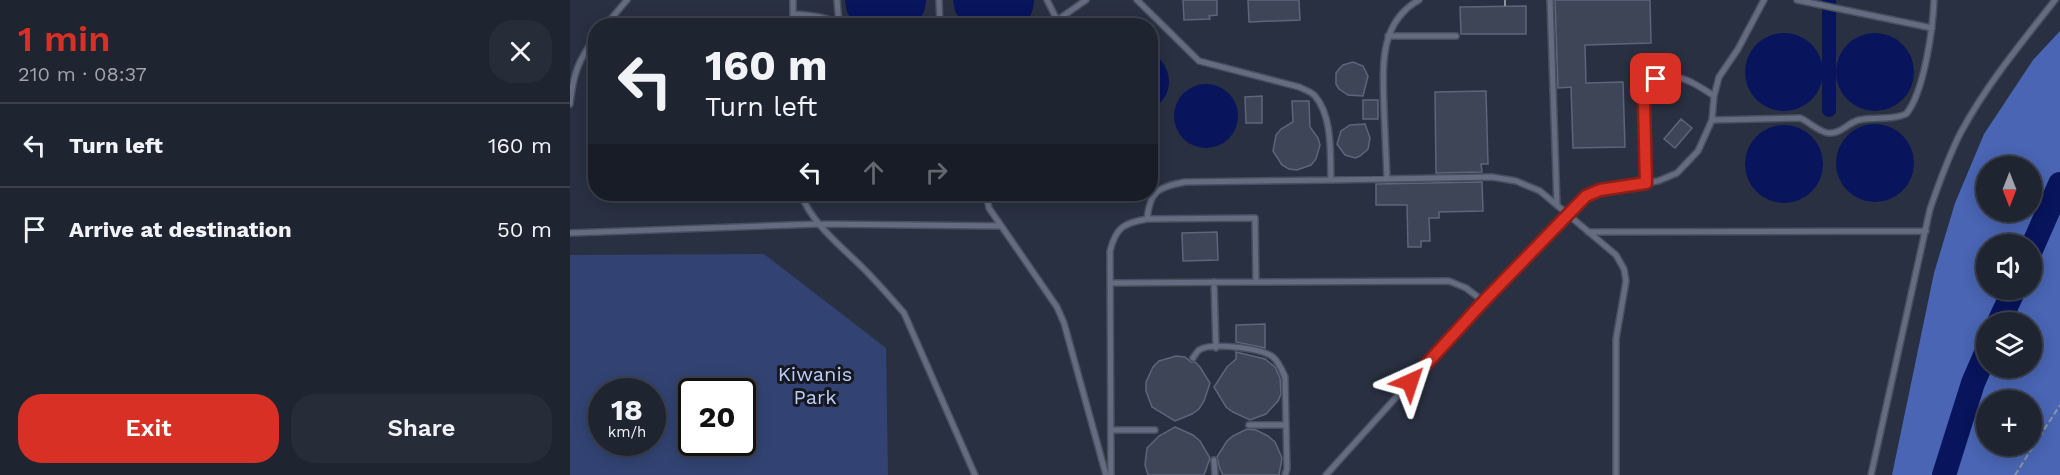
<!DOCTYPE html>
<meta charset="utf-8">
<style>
body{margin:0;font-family:"Work Sans",sans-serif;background:#272c39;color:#f1f3f6;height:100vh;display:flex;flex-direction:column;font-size:22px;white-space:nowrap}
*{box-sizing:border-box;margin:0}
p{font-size:20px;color:#a1a4ab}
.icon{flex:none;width:33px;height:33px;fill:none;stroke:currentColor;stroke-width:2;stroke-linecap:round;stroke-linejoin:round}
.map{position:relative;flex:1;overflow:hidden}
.panel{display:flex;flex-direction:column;background:#1f2431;width:570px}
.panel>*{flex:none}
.top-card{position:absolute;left:18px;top:18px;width:570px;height:183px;border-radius:24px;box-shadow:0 3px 15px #0003,0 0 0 2px #3c414d;background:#1f2431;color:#f1f3f6;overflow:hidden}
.needle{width:39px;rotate:180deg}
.fabs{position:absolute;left:1406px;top:156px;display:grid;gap:12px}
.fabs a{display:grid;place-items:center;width:66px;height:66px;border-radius:50%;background:#1f2431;box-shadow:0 3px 15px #0003,0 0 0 2px #3c414d;font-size:30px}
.speed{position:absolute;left:18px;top:378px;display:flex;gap:12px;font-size:30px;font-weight:700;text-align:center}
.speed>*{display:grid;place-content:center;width:78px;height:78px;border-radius:50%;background:#1f2431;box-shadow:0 3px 15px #0003,0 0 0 2px #3c414d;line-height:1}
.speed small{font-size:15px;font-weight:400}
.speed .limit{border:3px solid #111;border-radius:9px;background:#fff;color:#111}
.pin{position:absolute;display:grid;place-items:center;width:51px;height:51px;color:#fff;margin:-26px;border-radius:12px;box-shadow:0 3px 9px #0006}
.me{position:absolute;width:66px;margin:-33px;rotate:42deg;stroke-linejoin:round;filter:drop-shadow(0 0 4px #0008)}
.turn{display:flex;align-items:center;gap:21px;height:126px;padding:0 18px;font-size:27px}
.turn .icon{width:78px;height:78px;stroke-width:2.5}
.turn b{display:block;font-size:42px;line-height:51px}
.lanes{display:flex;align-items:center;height:57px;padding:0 18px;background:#0003;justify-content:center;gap:30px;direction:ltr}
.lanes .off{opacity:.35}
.round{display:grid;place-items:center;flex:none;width:63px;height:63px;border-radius:24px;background:#272c39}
.summary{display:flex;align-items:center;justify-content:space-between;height:102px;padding:0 18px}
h1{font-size:36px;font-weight:600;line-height:45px;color:#d93025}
.primary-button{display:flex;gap:12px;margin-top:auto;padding:12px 18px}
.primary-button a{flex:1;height:69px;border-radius:24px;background:#d93025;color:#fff;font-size:24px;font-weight:600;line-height:69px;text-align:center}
.primary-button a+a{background:#272c39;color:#f1f3f6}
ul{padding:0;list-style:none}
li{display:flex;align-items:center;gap:18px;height:84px;padding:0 18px;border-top:2px solid #3c414d}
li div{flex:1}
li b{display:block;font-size:22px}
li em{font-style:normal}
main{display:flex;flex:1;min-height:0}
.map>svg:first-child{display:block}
.green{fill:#324373;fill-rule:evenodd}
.forest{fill:#4965b3;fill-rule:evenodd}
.water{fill:#08145c}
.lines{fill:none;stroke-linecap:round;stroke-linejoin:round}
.canal{stroke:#08145c;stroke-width:14}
.river{stroke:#08145c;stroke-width:24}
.building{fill:#3e4557;stroke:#5d6579;stroke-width:1.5}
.lane-casing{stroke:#484f5d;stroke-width:8}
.path{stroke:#8c92a0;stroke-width:2;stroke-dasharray:6 3;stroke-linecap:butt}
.lane{stroke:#646c80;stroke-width:5}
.route-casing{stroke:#8d1f18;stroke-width:15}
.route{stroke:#d93025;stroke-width:10}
.labels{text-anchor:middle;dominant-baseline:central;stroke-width:6;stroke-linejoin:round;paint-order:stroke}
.park-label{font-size:20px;fill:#bbcdf7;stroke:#151820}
</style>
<main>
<section class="panel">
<div class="summary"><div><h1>1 min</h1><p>210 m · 08:37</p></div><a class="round"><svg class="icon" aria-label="close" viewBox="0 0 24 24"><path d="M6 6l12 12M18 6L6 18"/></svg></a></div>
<ul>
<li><svg class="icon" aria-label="left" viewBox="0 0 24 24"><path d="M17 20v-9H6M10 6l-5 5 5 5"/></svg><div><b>Turn left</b></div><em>160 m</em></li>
<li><svg class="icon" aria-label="arrive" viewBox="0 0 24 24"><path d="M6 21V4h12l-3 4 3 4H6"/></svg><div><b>Arrive at destination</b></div><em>50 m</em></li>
</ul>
<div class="primary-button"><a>Exit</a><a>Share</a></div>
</section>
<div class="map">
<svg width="1490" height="475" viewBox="0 0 1490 475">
<rect width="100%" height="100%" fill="#293041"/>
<path class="green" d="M 194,254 L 316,348 L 318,475 L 0,475 L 0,255 ZM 32,392 L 82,392 L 82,442 L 32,442 ZM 122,392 L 172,392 L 172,442 L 122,442 Z"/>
<path class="forest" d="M 1490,31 L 1490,475 L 1322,475 L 1364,273 L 1385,203 L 1414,134 L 1463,60 ZM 1416,166 L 1461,166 L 1461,212 L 1416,212 ZM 1416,244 L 1461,244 L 1461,290 L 1416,290 ZM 1416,322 L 1461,322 L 1461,368 L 1416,368 ZM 1416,400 L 1461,400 L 1461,446 L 1416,446 Z"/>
<path class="water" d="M 275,0 L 356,0 C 356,9 352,18 346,25 L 285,26 L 277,12 Z
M 383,0 L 464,0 C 464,9 460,19 454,25 L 394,26 L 385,11 Z
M1175 72a39 39 0 1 1 78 0a39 39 0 1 1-78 0Z
M1266 72a39 39 0 1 1 78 0a39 39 0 1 1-78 0Z
M 581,51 C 603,66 607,95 581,110 Z
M604 116a32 32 0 1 1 64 0a32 32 0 1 1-64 0Z
M1266 163a39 39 0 1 1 78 0a39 39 0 1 1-78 0Z
M1175 164a39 39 0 1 1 78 0a39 39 0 1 1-78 0Z"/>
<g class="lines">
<path class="canal" d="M 1259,0 L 1259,110"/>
<path class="river" d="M 1461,250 L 1490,184
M 1429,322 L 1444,290
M 1374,475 L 1403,383 L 1416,353"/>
</g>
<path class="building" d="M 613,0 L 647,0 L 647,15 L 639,16 L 640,19 L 614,20 Z
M 678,0 L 729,0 L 730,20 L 679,22 Z
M 985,0 L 1080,0 L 1081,43 L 1015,45 L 1016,83 L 1053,82 L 1055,147 L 1003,148 L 1001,87 L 988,88 Z
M 956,6 L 956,34 L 891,34 L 890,7 Z
M 783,62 L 793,66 L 798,76 L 793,96 L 778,95 L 769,89 L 766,84 L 766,73 L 769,69 L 773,65 Z
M 916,91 L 918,164 L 911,164 L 912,172 L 866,173 L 865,92 Z
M 692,96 L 692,123 L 676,123 L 675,97 Z
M 793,100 L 808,100 L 808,119 L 793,119 Z
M 722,101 L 739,101 L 740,127 L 748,138 L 750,145 L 746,159 L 741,165 L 727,170 L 719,169 L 712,165 L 703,151 L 706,135 L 711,129 L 723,122 Z
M 1111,119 L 1122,128 L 1105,148 L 1094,139 Z
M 795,124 L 800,138 L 798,149 L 790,156 L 785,158 L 775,155 L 767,144 L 771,131 L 780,125 Z
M 912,182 L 913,211 L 869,212 L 869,218 L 859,218 L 860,241 L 851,241 L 851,247 L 838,247 L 837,205 L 806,205 L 806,184 Z
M 647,232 L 648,260 L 613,261 L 612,233 Z
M 695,324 L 695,348 L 666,342 L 666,325 Z
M 666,352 L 695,359 L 705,367 L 710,378 L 711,394 L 708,401 L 696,414 L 680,420 L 663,412 L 656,407 L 644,387 L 657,367 L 666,359 Z
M 606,356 L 615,357 L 621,362 L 625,362 L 630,367 L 640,383 L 634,401 L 629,409 L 622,414 L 605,421 L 582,407 L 576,391 L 576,382 L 583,367 L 589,361 Z
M 605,427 L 623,435 L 630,441 L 640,458 L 634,475 L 578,475 L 575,465 L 577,448 L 589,436 Z
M 677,429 L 686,430 L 698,436 L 705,442 L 712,458 L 709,475 L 653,475 L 650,469 L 647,457 L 657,441 L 663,436 Z"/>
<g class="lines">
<defs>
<path id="lane" d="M 267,0 L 269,24
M 369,0 L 370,26
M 477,0 L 487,20
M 567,0 L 629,61 L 729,87 C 735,90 742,92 745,96 C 763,117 760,154 761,180 L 615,182 C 588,187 580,191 577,219
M 980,0 L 987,205
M 1227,0 L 1362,28
M 223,14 C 240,15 257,16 272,26
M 35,26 L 57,0
M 223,26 L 223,0
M 479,26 L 516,0
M 818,36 L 886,36
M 0,104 C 3,76 8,59 26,37
M 1142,120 L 1230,118 C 1240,122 1248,132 1259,133 C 1271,134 1277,123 1289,120 C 1304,116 1321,121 1336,114 C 1354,93 1363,28 1364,0
M 817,179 C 816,155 815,132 814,109 C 813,68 808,23 849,0
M 761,180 L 922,177 L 946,181 L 970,191 L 1046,255 L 1054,269 L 1056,281 L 1046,339 L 1046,475
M 1076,183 L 1074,103 L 1077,86 C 1101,67 1122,81 1144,96
M 231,194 C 242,224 271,246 293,268 C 308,283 321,298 334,313 L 405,475
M 416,194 L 419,208 L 487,307 L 494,323 L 536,475
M 1018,232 L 1356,231
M 0,233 L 249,224 L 431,226
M 644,282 L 646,348
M 540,283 L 686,282
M 913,301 L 1016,197 L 1030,190 L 1088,181 L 1107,173 L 1128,151 L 1142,120 L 1144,96 L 1149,77 L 1168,49 L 1194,0
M 623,358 C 625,355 626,353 629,350 C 641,342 691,348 703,357 C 709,362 712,370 715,377 L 717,469 L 715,475
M 679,425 L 716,425
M 541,430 L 585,430
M 644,460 L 645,475
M 541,475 L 540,251 C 546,227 554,223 577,219 L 685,218 L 686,282 L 879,281 L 896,288 L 913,301 L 756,475
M 1301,475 L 1360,209 C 1369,183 1378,157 1391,132 C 1417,84 1452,42 1485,0"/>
</defs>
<use href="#lane" class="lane-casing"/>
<path class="path" d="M 935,0 L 935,7
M 1445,475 L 1490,405"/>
<use href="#lane" class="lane"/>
</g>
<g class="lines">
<defs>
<path id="route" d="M 840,382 L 913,302 L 1016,196 L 1030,190 L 1076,183 L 1074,103 L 1077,86 L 1086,79"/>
</defs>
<use href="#route" class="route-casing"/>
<use href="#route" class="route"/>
</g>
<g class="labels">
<g class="park-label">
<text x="245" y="374">Kiwanis<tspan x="245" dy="23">Park</tspan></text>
</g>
</g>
</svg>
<div class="fabs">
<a><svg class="needle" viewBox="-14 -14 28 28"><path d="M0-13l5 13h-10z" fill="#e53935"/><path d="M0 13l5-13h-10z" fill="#a1a4ab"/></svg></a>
<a><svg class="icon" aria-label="sound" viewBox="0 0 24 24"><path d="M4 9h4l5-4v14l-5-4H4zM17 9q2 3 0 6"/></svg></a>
<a><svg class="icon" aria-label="layers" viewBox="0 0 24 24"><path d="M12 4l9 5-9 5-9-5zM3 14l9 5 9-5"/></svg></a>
<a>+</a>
</div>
<div class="speed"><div>18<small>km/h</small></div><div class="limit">20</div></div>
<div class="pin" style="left:1086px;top:79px;background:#d93025"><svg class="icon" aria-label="arrive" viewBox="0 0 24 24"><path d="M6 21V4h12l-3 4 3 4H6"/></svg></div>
<svg class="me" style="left:840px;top:382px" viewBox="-20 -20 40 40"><path d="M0-17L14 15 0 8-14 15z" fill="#d93025" stroke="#fff" stroke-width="4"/></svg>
<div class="top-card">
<div class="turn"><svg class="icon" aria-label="left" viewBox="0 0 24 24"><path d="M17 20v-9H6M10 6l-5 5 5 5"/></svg><div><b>160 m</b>Turn left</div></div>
<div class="lanes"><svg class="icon" aria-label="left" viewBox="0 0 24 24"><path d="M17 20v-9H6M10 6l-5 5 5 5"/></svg><svg class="icon off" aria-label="ahead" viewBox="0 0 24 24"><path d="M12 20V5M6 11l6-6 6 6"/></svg><svg class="icon off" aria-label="right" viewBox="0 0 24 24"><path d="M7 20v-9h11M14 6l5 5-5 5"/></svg></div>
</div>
</div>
</main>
